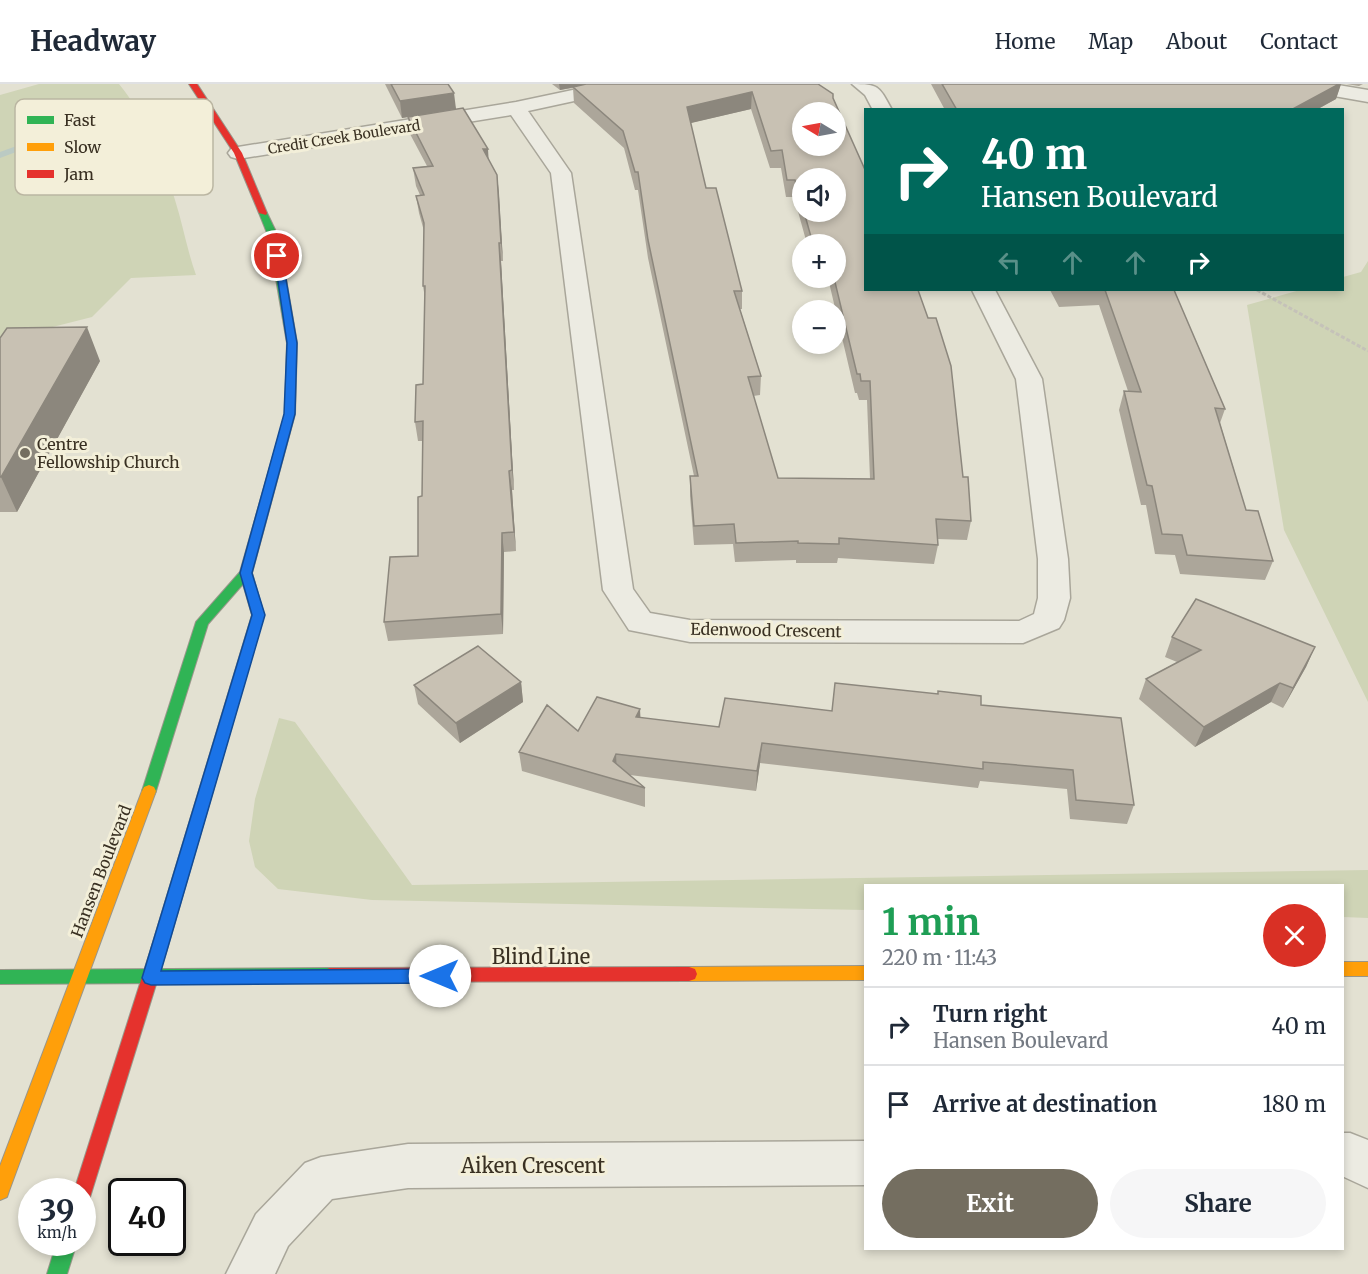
<!DOCTYPE html>
<meta charset="utf-8">
<style>
body{margin:0;font-family:Merriweather,serif;background:#f6f6f7;color:#1f2937;height:100vh;display:flex;flex-direction:column;font-size:22px;white-space:nowrap}
*{box-sizing:border-box;margin:0}
p{font-size:20px;color:#747a83}
.icon{flex:none;width:33px;height:33px;fill:none;stroke:currentColor;stroke-width:2;stroke-linecap:round;stroke-linejoin:round}
.map{position:relative;flex:1;overflow:hidden}
.side{position:absolute;left:864px;top:800px;width:480px;height:366px;display:flex;flex-direction:column;background:#fff;border-radius:0px;box-shadow:0 3px 9px #0003}
.side>*{flex:none}
.guide{position:absolute;left:864px;top:24px;width:480px;height:183px;border-radius:0px;box-shadow:0 3px 9px #0003;background:#00695c;color:#fff;overflow:hidden}
.needle{width:39px;rotate:280deg}
.tools{position:absolute;left:792px;top:18px;display:grid;gap:12px}
.tools a{display:grid;place-items:center;width:54px;height:54px;border-radius:50%;background:#fff;box-shadow:0 3px 9px #0003;font-size:30px}
.speed{position:absolute;left:18px;top:1094px;display:flex;gap:12px;font-size:30px;font-weight:700;text-align:center}
.speed>*{display:grid;place-content:center;width:78px;height:78px;border-radius:50%;background:#fff;box-shadow:0 3px 9px #0003;line-height:1}
.speed small{font-size:15px;font-weight:400}
.speed .limit{border:3px solid #111;border-radius:9px;background:#fff;color:#111}
.pin{position:absolute;display:grid;place-items:center;width:51px;height:51px;color:#fff;margin:-26px;border:3px solid #fff;border-radius:50%;box-shadow:0 2px 6px #0007}
.me{position:absolute;width:66px;margin:-33px;rotate:270deg;stroke-linejoin:round;filter:drop-shadow(0 0 4px #0008)}
.turn{display:flex;align-items:center;gap:21px;height:126px;padding:0 18px;font-size:27px}
.turn .icon{width:78px;height:78px;stroke-width:2.5}
.turn b{display:block;font-size:42px;line-height:51px}
.lanes{display:flex;align-items:center;height:57px;padding:0 18px;background:#0003;justify-content:center;gap:30px;direction:ltr}
.lanes .off{opacity:.35}
.round{display:grid;place-items:center;flex:none;width:63px;height:63px;border-radius:32px;background:#f6f6f7}
.summary{display:flex;align-items:center;justify-content:space-between;height:102px;padding:0 18px}
h1{font-size:36px;font-weight:700;line-height:45px;color:#1e9e55}
.button{display:flex;gap:12px;margin-top:auto;padding:12px 18px}
.button a{flex:1;height:69px;border-radius:36px;background:#746e60;color:#fff;font-size:24px;font-weight:700;line-height:69px;text-align:center}
.button a+a{background:#f6f6f7;color:#1f2937}
ul{padding:0;list-style:none}
li{display:flex;align-items:center;gap:18px;height:78px;padding:0 18px;border-top:2px solid #e0e1e3}
li div{flex:1}
li b{display:block;font-size:22px}
li em{font-style:normal}
header{display:flex;align-items:center;gap:36px;box-sizing:border-box;height:84px;padding:0 30px;background:#fff;border-bottom:2px solid #e0e1e3}
header strong{font-size:28px}
nav{display:flex;gap:33px;margin-inline-start:auto;font-size:21px}
.map>svg:first-child{display:block}
.green{fill:#cfd4b6}
.lines{fill:none;stroke-linecap:round;stroke-linejoin:round}
.stream{fill:#bbcac3;fill-rule:evenodd}
.street-casing{stroke:#a9a69a;stroke-width:3}
.fast-casing{stroke:#99968a;stroke-width:2}
.slow-casing{stroke:#99968a;stroke-width:2}
.jam-casing{stroke:#99968a;stroke-width:2}
.path{stroke:#c5c2b9;stroke-width:3;stroke-dasharray:4 2;stroke-linecap:butt}
.street{fill:#ecebe2;fill-rule:evenodd}
.fast{fill:#30b455;fill-rule:evenodd}
.slow{fill:#ff9f0a;fill-rule:evenodd}
.jam{fill:#e5322d;fill-rule:evenodd}
.wall{fill:#aca69a;fill-rule:evenodd}
.shaded-wall{fill:#8c877d}
.building{fill:#c8c1b3;stroke:#8c877d;stroke-width:1.5;fill-rule:evenodd}
.route{fill:#1a73e8;stroke:#114b97;stroke-width:1.5}
.poi-dot{fill:#746e60;stroke:#f3efd9;stroke-width:2}
.labels{text-anchor:middle;dominant-baseline:central;stroke-width:6;stroke-linejoin:round;paint-order:stroke}
.far-street-label{font-size:14px;fill:#393022;stroke:#f3efd9}
.poi-label{font-size:16px;fill:#393022;stroke:#f3efd9;text-anchor:start}
.street-label{font-size:16px;fill:#393022;stroke:#f3efd9}
.near-street-label{font-size:20px;fill:#393022;stroke:#f3efd9}
.key{fill:#f3efd9;stroke:#bbb6a2;stroke-width:1.5}
.key-label{font-size:16px;fill:#393022}
</style>
<header>
<strong>Headway</strong>
<nav><a>Home</a><a>Map</a><a>About</a><a>Contact</a></nav>
</header>
<div class="map">
<svg width="1368" height="1190" viewBox="0 0 1368 1190">
<rect width="100%" height="100%" fill="#e3e1d2"/>
<path class="green" d="M 39,0 L 119,0 C 146,33 163,75 175,116 C 183,141 187,166 196,191 L 131,194 L 92,233 L 29,249 L 0,270 L 0,11 Z
M 1368,177 L 1368,618 L 1284,446 L 1247,221 L 1300,206 L 1342,206 L 1343,193 L 1361,188 Z
M 279,634 L 295,638 L 412,801 L 1368,786 L 1368,834 L 1343,833 L 1342,801 L 866,801 L 865,826 L 372,816 L 278,805 L 255,783 L 249,757 L 255,715 Z"/>
<g class="lines">
<path class="stream" d="M 140,17 L 147,19 L 0,74 L 0,68 Z"/>
<defs>
<path id="street" d="M 601,0 L 636,0 L 634,4 L 528,27 L 571,89 L 633,505 L 650,529 L 690,536 L 1019,537 L 1034,530 L 1038,514 L 1038,475 L 1016,295 L 972,206 L 995,206 L 1042,295 L 1068,475 L 1070,514 L 1064,536 L 1059,544 L 1023,559 L 690,558 L 629,546 L 603,506 L 551,89 L 511,31 L 238,75 L 231,73 L 228,69 L 231,65 L 238,63 L 516,18 Z
M 852,0 C 879,0 879,2 892,26 L 873,26 L 865,11 Z
M 1291,0 L 1332,0 L 1368,6 L 1368,18 L 1300,6 L 1293,4 Z
M 1342,1049 L 1350,1049 L 1368,1056 L 1368,1104 L 1342,1092 Z
M 866,1057 L 866,1101 L 408,1104 L 332,1115 L 288,1162 L 275,1190 L 226,1190 L 256,1130 L 305,1079 L 321,1073 L 408,1060 Z"/>
<path id="fast" d="M 263,126 L 267,129 L 279,154 L 297,259 L 295,330 L 252,489 L 264,531 L 167,865 L 165,870 L 159,872 L 153,870 L 151,865 L 252,531 L 243,500 L 208,540 L 156,707 L 154,711 L 144,711 L 142,707 L 196,538 L 240,488 L 285,330 L 287,259 L 269,154 L 259,129 Z
M 330,884 L 336,886 L 338,891 L 336,896 L 330,898 L 0,900 L 0,886 Z
M 57,1158 L 77,1158 L 67,1190 L 47,1190 Z"/>
<path id="slow" d="M 149,701 L 154,703 L 156,707 L 9,1107 L 7,1113 L 0,1116 L 0,1082 L 142,707 L 144,703 Z
M 1342,878 L 1368,878 L 1368,892 L 1342,892 Z
M 866,882 L 866,896 L 689,897 L 683,895 L 681,890 L 683,885 L 689,883 Z"/>
<path id="jam" d="M 189,0 L 197,0 L 242,69 L 267,129 L 266,131 L 259,129 L 234,69 Z
M 159,858 L 165,860 L 167,865 L 91,1110 L 89,1116 L 82,1119 L 82,1107 L 74,1107 L 151,865 L 153,860 Z
M 689,883 L 695,885 L 697,890 L 695,895 L 689,897 L 330,898 L 324,896 L 322,891 L 324,886 L 330,884 Z"/>
</defs>
<use href="#street" class="street-casing"/>
<use href="#fast" class="fast-casing"/>
<use href="#slow" class="slow-casing"/>
<use href="#jam" class="jam-casing"/>
<path class="path" d="M 1257,206 L 1368,267"/>
<use href="#street" class="street"/>
<use href="#fast" class="fast"/>
<use href="#slow" class="slow"/>
<use href="#jam" class="jam"/>
</g>
<path class="wall" d="M 385,0 L 448,0 L 456,25 L 489,76 L 497,91 L 503,177 L 501,177 L 514,406 L 512,406 L 516,467 L 504,468 L 503,550 L 388,557 L 384,538 L 418,472 L 422,412 L 422,357 L 418,357 L 415,338 L 423,300 L 425,214 L 423,202 L 424,147 L 419,129 L 416,112 L 420,111 L 416,102 L 413,84 L 427,82 L 410,50 L 408,33 L 402,34 Z
M 552,0 L 818,0 L 833,14 L 963,393 L 971,437 L 967,456 L 937,455 L 938,461 L 934,480 L 838,474 L 837,479 L 796,479 L 796,476 L 735,478 L 733,460 L 694,461 L 690,412 L 690,392 L 694,392 L 648,174 L 638,106 L 635,106 L 624,64 L 574,19 L 573,4 L 560,6 ZM 751,25 L 770,84 L 781,84 L 786,113 L 794,113 L 807,160 L 836,160 L 836,194 L 828,194 L 855,309 L 857,309 L 859,316 L 867,316 L 870,395 L 778,394 L 753,312 L 760,311 L 761,292 L 740,225 L 742,225 L 742,207 L 706,104 L 690,39 ZM 802,94 L 836,128 L 802,128 Z
M 931,0 L 1341,0 L 1336,15 L 1316,26 L 945,26 Z
M 1346,0 L 1363,0 L 1359,2 Z
M 1050,206 L 1174,206 L 1225,325 L 1220,339 L 1246,426 L 1273,477 L 1265,496 L 1180,490 L 1175,471 L 1155,470 L 1146,421 L 1141,421 L 1119,326 L 1124,307 L 1128,307 L 1099,221 L 1059,223 Z
M 0,254 L 100,277 L 17,428 L 0,428 Z
M 1172,553 L 1315,563 L 1306,583 L 1283,624 L 1271,618 L 1195,663 L 1139,615 L 1146,595 L 1177,578 L 1165,573 Z
M 521,598 L 523,618 L 460,659 L 418,620 L 414,601 Z
M 835,599 L 981,621 L 1134,721 L 1127,740 L 1070,735 L 1067,705 L 980,697 L 978,704 L 760,679 L 756,707 L 630,691 L 645,704 L 645,723 L 522,687 L 519,668 L 578,647 L 640,634 L 719,643 L 832,627 Z"/>
<path class="shaded-wall" d="M 559,0 L 590,0 L 560,6 Z
M 1339,0 L 1341,0 L 1336,15 L 1316,26 L 1291,26 Z
M 752,8 L 751,25 L 687,40 L 687,23 Z
M 454,9 L 456,25 L 402,34 L 400,17 Z
M 483,65 L 488,65 L 489,82 Z
M 497,91 L 499,109 L 503,177 L 501,159 Z
M 499,159 L 501,177 L 514,406 L 512,386 Z
M 87,243 L 100,277 L 17,428 L 1,393 Z
M 509,387 L 512,406 L 516,467 L 514,448 Z
M 502,449 L 504,468 L 503,550 L 501,530 Z
M 1315,563 L 1306,583 L 1283,624 L 1293,604 Z
M 521,598 L 523,618 L 460,659 L 456,639 Z
M 1280,599 L 1271,618 L 1195,663 L 1204,643 Z
M 640,625 L 641,644 L 636,633 Z
M 762,659 L 760,679 L 756,707 L 757,687 Z
M 616,670 L 617,690 L 614,696 L 613,677 Z"/>
<path class="building" d="M 391,0 L 448,0 L 454,9 L 400,17 Z
M 586,0 L 818,0 L 833,10 L 833,14 L 866,88 L 866,206 L 918,206 L 928,234 L 936,234 L 951,282 L 963,393 L 968,393 L 971,437 L 936,435 L 938,461 L 839,454 L 839,460 L 798,459 L 798,457 L 736,459 L 734,440 L 694,442 L 690,392 L 698,392 L 648,156 L 638,88 L 635,88 L 623,47 L 573,3 ZM 752,8 L 771,67 L 782,66 L 787,96 L 795,96 L 802,123 L 802,94 L 836,94 L 836,128 L 804,128 L 813,160 L 836,160 L 836,194 L 834,194 L 857,290 L 860,290 L 861,297 L 870,297 L 874,395 L 778,394 L 748,293 L 761,292 L 734,207 L 742,207 L 716,104 L 706,104 L 687,23 ZM 802,28 L 836,28 L 836,62 L 802,62 Z
M 942,0 L 1339,0 L 1291,26 L 957,26 Z
M 463,24 L 488,65 L 483,65 L 497,91 L 501,159 L 499,159 L 512,386 L 509,387 L 514,448 L 502,449 L 501,530 L 384,538 L 390,473 L 418,472 L 418,413 L 422,412 L 423,337 L 415,338 L 416,301 L 423,300 L 425,202 L 423,202 L 424,139 L 416,112 L 424,111 L 413,84 L 433,82 L 408,33 Z
M 1105,206 L 1174,206 L 1225,325 L 1215,324 L 1246,426 L 1258,427 L 1273,477 L 1187,471 L 1182,451 L 1162,450 L 1152,402 L 1147,401 L 1124,307 L 1141,308 Z
M 87,243 L 1,393 L 0,393 L 0,254 L 7,244 Z
M 1196,515 L 1315,563 L 1293,604 L 1280,599 L 1204,643 L 1146,595 L 1201,566 L 1172,553 Z
M 478,562 L 521,598 L 456,639 L 414,601 Z
M 835,599 L 938,610 L 938,607 L 981,612 L 981,621 L 1121,634 L 1134,721 L 1076,716 L 1073,686 L 983,678 L 983,685 L 762,659 L 757,687 L 616,670 L 613,677 L 645,704 L 519,668 L 547,621 L 578,647 L 597,613 L 640,625 L 636,633 L 719,643 L 725,614 L 832,627 Z"/>
<path class="route" d="M 274,170 L 282,172 L 297,259 L 295,330 L 252,489 L 265,531 L 161,887 L 440,885 L 446,887 L 448,892 L 446,897 L 440,899 L 151,901 L 145,899 L 142,894 L 252,531 L 240,489 L 284,330 L 287,259 Z"/>
<circle class="poi-dot" cx="25" cy="369" r="6"/>
<g class="labels">
<g class="far-street-label">
<text transform="translate(344 53) rotate(-9)">Credit Creek Boulevard</text>
</g>
<g class="poi-label">
<text x="37" y="360">Centre<tspan x="37" dy="18">Fellowship Church</tspan></text>
</g>
<g class="street-label">
<text transform="translate(766 546) rotate(1)">Edenwood Crescent</text>
<text transform="translate(101 787) rotate(-69)">Hansen Boulevard</text>
</g>
<g class="near-street-label">
<text x="541" y="872">Blind Line</text>
<text x="533" y="1081">Aiken Crescent</text>
</g>
</g>
<rect x="15" y="15" width="198" height="96" rx="9" class="key"/>
<rect x="27" y="32" width="27" height="8" fill="#30b455"/>
<rect x="27" y="59" width="27" height="8" fill="#ff9f0a"/>
<rect x="27" y="86" width="27" height="8" fill="#e5322d"/>
<g class="key-label">
<text x="64" y="42">Fast</text>
<text x="64" y="69">Slow</text>
<text x="64" y="96">Jam</text>
</g>
</svg>
<div class="tools">
<a><svg class="needle" viewBox="-14 -14 28 28"><path d="M0-13l5 13h-10z" fill="#e53935"/><path d="M0 13l5-13h-10z" fill="#747a83"/></svg></a>
<a><svg class="icon" aria-label="sound" viewBox="0 0 24 24"><path d="M4 9h4l5-4v14l-5-4H4zM17 9q2 3 0 6"/></svg></a>
<a>+</a>
<a>−</a>
</div>
<div class="speed"><div>39<small>km/h</small></div><div class="limit">40</div></div>
<div class="pin" style="left:277px;top:172px;background:#d93025"><svg class="icon" aria-label="arrive" viewBox="0 0 24 24"><path d="M6 21V4h12l-3 4 3 4H6"/></svg></div>
<svg class="me" style="left:440px;top:892px" viewBox="-20 -20 40 40"><circle r="19" fill="#fff"/><path d="M0-13L10 11 0 6-10 11z" fill="#1a73e8"/></svg>
<div class="guide">
<div class="turn"><svg class="icon" aria-label="right" viewBox="0 0 24 24"><path d="M7 20v-9h11M14 6l5 5-5 5"/></svg><div><b>40 m</b>Hansen Boulevard</div></div>
<div class="lanes"><svg class="icon off" aria-label="left" viewBox="0 0 24 24"><path d="M17 20v-9H6M10 6l-5 5 5 5"/></svg><svg class="icon off" aria-label="ahead" viewBox="0 0 24 24"><path d="M12 20V5M6 11l6-6 6 6"/></svg><svg class="icon off" aria-label="ahead" viewBox="0 0 24 24"><path d="M12 20V5M6 11l6-6 6 6"/></svg><svg class="icon" aria-label="right" viewBox="0 0 24 24"><path d="M7 20v-9h11M14 6l5 5-5 5"/></svg></div>
</div>
<section class="side">
<div class="summary"><div><h1>1 min</h1><p>220 m · 11:43</p></div><a class="round" style="background:#d93025;color:#fff"><svg class="icon" aria-label="close" viewBox="0 0 24 24"><path d="M6 6l12 12M18 6L6 18"/></svg></a></div>
<ul>
<li><svg class="icon" aria-label="right" viewBox="0 0 24 24"><path d="M7 20v-9h11M14 6l5 5-5 5"/></svg><div><b>Turn right</b><p>Hansen Boulevard</p></div><em>40 m</em></li>
<li><svg class="icon" aria-label="arrive" viewBox="0 0 24 24"><path d="M6 21V4h12l-3 4 3 4H6"/></svg><div><b>Arrive at destination</b></div><em>180 m</em></li>
</ul>
<div class="button"><a>Exit</a><a>Share</a></div>
</section>
</div>
